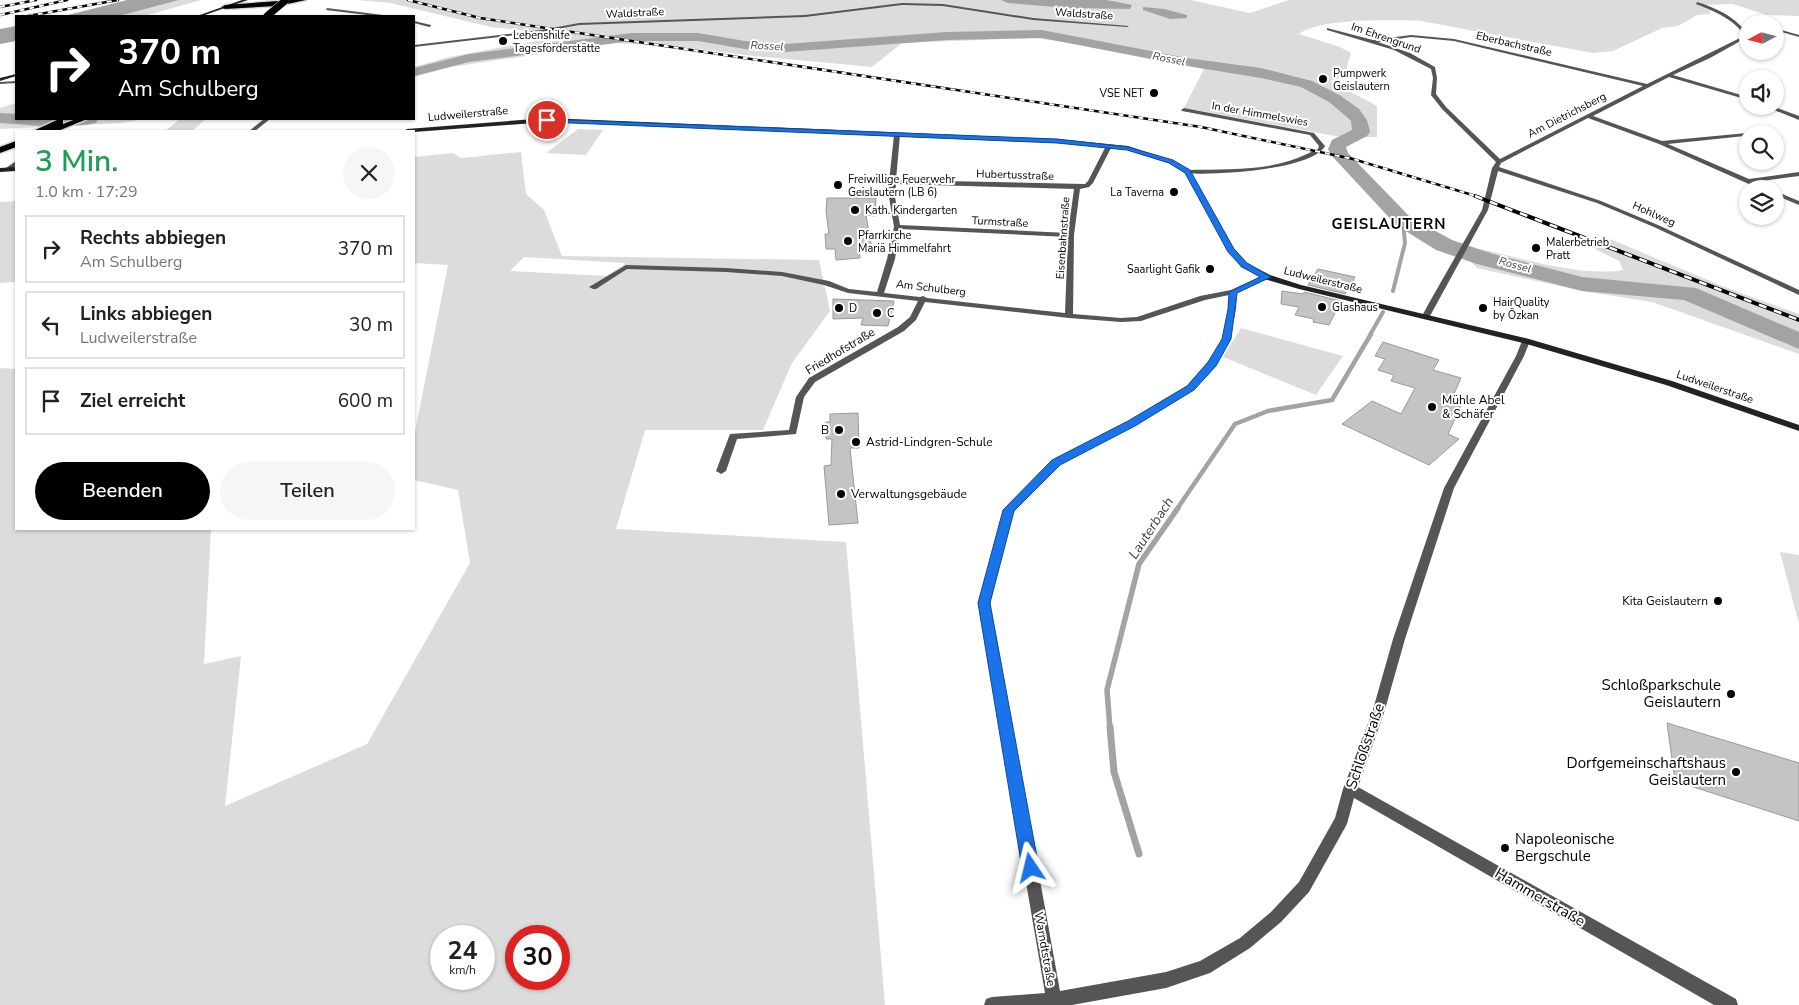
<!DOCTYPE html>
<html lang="de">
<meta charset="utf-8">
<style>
body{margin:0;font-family:"Nunito Sans",sans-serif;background:#f6f6f6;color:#202124;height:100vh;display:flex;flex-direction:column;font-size:19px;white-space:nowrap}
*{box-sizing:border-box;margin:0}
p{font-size:16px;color:#757577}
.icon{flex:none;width:28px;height:28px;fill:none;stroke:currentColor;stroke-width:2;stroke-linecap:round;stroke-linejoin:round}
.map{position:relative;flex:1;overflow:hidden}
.sheet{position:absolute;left:15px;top:130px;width:400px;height:400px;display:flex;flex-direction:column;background:#fff;border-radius:0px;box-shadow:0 1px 4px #0004}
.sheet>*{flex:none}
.hud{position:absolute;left:15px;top:15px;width:400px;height:105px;border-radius:0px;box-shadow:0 1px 4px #0004;background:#000;color:#fff;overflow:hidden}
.needle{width:32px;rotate:263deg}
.fabs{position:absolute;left:1739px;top:15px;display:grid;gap:10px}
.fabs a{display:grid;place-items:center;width:45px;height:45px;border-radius:50%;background:#fff;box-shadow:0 1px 4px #0004;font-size:25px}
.speed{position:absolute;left:430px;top:925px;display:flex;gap:10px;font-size:25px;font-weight:700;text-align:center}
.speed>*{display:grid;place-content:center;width:65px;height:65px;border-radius:50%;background:#fff;box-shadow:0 1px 4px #0004;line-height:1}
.speed small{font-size:12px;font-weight:400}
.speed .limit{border:8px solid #d22;background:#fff;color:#111}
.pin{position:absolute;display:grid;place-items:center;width:42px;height:42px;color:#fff;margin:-21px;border:2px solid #fff;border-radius:50%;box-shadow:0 1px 5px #0007}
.me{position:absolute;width:55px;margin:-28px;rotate:350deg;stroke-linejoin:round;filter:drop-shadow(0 0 4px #0008)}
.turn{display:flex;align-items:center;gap:18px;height:105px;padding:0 20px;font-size:22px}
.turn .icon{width:65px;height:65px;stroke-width:2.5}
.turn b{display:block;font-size:35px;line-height:42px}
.round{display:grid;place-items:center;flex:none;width:52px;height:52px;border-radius:26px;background:#f6f6f6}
.headline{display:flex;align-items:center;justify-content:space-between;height:85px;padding:0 20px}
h1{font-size:30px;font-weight:600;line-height:38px;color:#1e9e55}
.cta{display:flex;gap:10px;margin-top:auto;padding:10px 20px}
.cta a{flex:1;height:58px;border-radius:30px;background:#000;color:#fff;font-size:20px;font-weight:600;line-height:58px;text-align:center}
.cta a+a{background:#f6f6f6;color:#202124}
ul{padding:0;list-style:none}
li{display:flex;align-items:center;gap:15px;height:68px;margin:0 10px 8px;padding:0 10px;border:2px solid #e0e0e0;border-radius:0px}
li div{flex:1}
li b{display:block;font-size:19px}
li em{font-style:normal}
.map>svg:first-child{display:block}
.green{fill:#dcdcdc;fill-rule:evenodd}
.water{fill:#a3a3a3}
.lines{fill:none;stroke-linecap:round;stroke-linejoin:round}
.stream-far3{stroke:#a3a3a3;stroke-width:4}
.stream-far2{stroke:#a3a3a3;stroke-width:4.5}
.stream-far1{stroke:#a3a3a3;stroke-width:5.5}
.stream{stroke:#a3a3a3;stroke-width:7}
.river{fill:#a3a3a3;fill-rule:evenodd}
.building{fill:#c4c4c4;stroke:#999}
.highway-casing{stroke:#dbdbdb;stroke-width:3}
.street{fill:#555;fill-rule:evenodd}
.secondary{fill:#222;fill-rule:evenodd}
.highway{fill:#000;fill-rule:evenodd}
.rail-far1-casing{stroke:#000;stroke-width:2.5}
.rail-casing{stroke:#000;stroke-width:4}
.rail-far1{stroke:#fff;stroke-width:2;stroke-dasharray:5;stroke-linecap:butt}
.rail{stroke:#fff;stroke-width:2.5;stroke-dasharray:8;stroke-linecap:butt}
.highway-bridge-casing{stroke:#dbdbdb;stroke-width:8;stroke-linecap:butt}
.highway-bridge{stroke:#000;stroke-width:7}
.route{fill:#1a73e8;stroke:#114b97}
.poi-dot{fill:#000;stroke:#fff;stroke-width:2}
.labels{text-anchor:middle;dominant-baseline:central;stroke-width:4;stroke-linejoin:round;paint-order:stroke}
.far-street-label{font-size:11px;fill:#000;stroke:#fff}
.far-poi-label{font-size:11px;fill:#000;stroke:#fff;text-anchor:start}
.far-water-label{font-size:11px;font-style:italic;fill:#444;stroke:#fff}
.street-label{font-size:12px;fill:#000;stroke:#fff}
.poi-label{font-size:12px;fill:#000;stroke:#fff;text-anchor:start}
.water-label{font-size:14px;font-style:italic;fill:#444;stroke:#fff}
.far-district-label{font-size:15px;font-weight:bold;letter-spacing:1px;fill:#000;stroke:#fff}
.near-poi-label{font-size:15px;fill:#000;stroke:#fff;text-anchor:end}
.near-street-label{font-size:15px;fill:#000;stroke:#fff}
</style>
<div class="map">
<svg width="1799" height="1005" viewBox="0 0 1799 1005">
<rect width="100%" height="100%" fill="#fff"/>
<path class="green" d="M 179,0 L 201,0 L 144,16 L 119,16 Z
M 358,0 L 1191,0 L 1250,13 L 1289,0 L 1799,0 L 1799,16 L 1767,15 L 1733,4 L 1701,5 L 1710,11 L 1710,14 L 1697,15 L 1678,26 L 1662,28 L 1613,51 L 1593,53 L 1421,21 C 1394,20 1319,18 1299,34 L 1340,47 L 1351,53 L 1344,77 L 1330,81 L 1377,106 L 1377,137 L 1340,137 L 1184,108 L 1204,69 L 1084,44 L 1033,38 L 902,43 L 872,67 L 754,56 L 681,47 L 615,43 L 451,67 L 414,77 L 414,67 L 449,57 L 536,41 L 557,34 L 491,27 L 390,3 Z
M 16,103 L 16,119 L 144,119 L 121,123 L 0,129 L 0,108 Z
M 180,119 L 206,119 L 192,131 L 165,131 Z
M 578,129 L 603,130 L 586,155 L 546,153 Z
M 521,152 L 526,194 L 544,210 L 562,256 L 819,260 L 830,311 L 792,363 L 763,430 L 645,430 L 616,529 L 846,542 L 885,1005 L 0,1005 L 0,368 L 16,369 L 16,529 L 211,529 L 204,664 L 241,656 L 225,806 L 367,744 L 470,563 L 458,490 L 414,480 L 414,437 L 448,265 L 414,263 L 414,157 L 453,153 L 461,158 ZM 524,257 L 625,263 L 625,264 L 606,276 L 510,271 ZM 441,936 L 484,936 L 484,979 L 441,979 ZM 516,936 L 559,936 L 559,979 L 516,979 Z
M 16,201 L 16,282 L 0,283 L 0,202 Z
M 1610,239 L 1727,288 L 1799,314 L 1799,354 L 1652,302 L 1582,291 L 1477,268 L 1470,261 L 1479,249 C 1524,258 1577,277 1623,270 L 1619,261 L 1595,249 Z
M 1241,328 L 1343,356 L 1316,395 L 1223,357 Z
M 1780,552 L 1799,555 L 1799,624 Z"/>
<path class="water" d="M 127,0 L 179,0 L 119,16 L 64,16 Z
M 1001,0 L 1107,0 L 1132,5 L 1130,9 L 1067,8 L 1008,3 Z
M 1143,7 L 1164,9 L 1187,15 L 1187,18 L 1170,19 L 1143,10 Z
M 16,26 L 16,41 L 0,44 L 0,29 Z"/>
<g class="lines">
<path class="stream-far3" d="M 1393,291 L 1405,243 L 1403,221
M 1370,335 L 1383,312"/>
<path class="stream-far2" d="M 1177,509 L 1235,424 L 1268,411 L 1332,400 L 1371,334"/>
<path class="stream-far1" d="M 1110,729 L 1107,690 L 1139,564 L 1178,508"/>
<path class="stream" d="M 1110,727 L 1114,772 L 1139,854"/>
<path class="river" d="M 1042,30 L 1187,58 L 1261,68 L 1312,81 L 1341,96 L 1359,109 L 1367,120 L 1370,132 L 1367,136 L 1346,147 L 1348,153 L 1410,217 L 1452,240 L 1493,254 L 1582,277 L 1696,288 L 1799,332 L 1799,349 L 1684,300 L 1582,291 L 1477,264 L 1436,250 L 1396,225 L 1332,156 L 1328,149 L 1332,140 L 1352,130 L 1351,121 L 1347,117 L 1329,102 L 1301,87 L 1261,78 L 1187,66 L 1042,38 L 947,40 L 785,52 L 745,49 L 698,41 L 631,41 L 469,62 L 414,76 L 414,68 L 469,54 L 631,33 L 698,33 L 745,41 L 785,44 L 947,32 Z
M 0,113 L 16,114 L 16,119 L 98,119 L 96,123 C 65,130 31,125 0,123 Z"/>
</g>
<path class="building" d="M 827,198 L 876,198 L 875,216 L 866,215 L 872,249 L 859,250 L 860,258 L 836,260 L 835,249 L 826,249 L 825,234 L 829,234 L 826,211 Z
M 1318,269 L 1355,277 L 1345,294 L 1308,285 Z
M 1282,291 L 1303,294 L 1304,292 L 1341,301 L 1329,325 L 1313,322 L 1314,319 L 1295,315 L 1299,307 L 1281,304 Z
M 833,299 L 894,301 L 888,326 L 861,325 L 863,318 L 833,319 Z
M 1383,342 L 1439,360 L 1433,370 L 1461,378 L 1452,398 L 1463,401 L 1448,434 L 1459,439 L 1429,465 L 1342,424 L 1372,401 L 1401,414 L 1415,388 L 1391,381 L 1394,375 L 1378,370 L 1385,359 L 1375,356 Z
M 858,413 L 859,448 L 850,448 L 858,523 L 829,525 L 824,466 L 831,465 L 832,439 L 826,439 L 826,422 L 830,422 L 830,414 Z
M 1667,723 L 1799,763 L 1799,821 L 1675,781 Z"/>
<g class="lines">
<defs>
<path id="highway" d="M 292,0 L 306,0 L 278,6 L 225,9 L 222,7 L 225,5 Z
M 76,119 L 87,119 L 58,131 L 33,131 L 57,120 L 63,120 L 63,124 Z
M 16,141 L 16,147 L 0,153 L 0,147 Z"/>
</defs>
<use href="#highway" class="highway-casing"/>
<path class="street" d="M 1697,2 C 1716,8 1734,16 1746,32 L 1744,39 L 1710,58 L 1673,75 L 1748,97 L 1748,100 L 1669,77 L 1593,116 L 1662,141 L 1747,133 L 1747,135 L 1745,136 L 1668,144 L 1749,179 L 1799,172 L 1799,176 L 1755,182 L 1769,189 L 1760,189 L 1659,144 L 1588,118 L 1501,163 L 1499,167 L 1601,201 L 1658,225 L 1799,290 L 1799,295 L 1654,227 L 1597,203 L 1498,171 L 1488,210 L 1430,316 L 1426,318 L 1423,318 L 1422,316 L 1429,303 L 1482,210 L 1492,168 L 1496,162 L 1442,109 L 1431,95 L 1433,78 L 1431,69 L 1394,50 L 1327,30 L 1327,28 L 1373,40 L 1411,35 L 1454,39 L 1647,84 L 1740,38 L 1742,32 C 1730,17 1713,11 1696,4 ZM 1411,37 L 1454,41 L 1643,86 L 1500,159 L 1446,107 L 1436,94 L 1437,78 L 1435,67 L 1410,53 L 1378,42 Z
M 902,3 L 943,4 L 1033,18 L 1129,26 L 1127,27 L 1033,20 L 943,6 L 902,5 L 805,17 L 579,25 L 541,32 L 414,47 L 414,45 L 541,30 L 579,23 L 805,15 Z
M 327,8 L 383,15 L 385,16 L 375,16 L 326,10 Z
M 414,21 L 431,25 L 431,26 L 429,27 L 414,23 Z
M 1775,28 L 1799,35 L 1799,37 L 1775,30 Z
M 16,81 L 16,83 L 0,84 L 0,82 Z
M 1764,106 L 1772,106 L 1799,116 L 1799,120 Z
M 1184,108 L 1314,133 L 1325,146 C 1313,170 1211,176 1186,173 L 1185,172 L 1188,170 C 1221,169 1257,171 1289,161 C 1299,158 1308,153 1318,149 L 1319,146 L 1310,135 L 1182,111 L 1181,110 Z
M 264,119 L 270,119 L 255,131 L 249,131 Z
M 897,133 L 900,135 L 896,180 L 1085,184 L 1088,181 L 1106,146 L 1111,145 L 1112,146 L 1093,183 L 1089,187 L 1080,189 L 1074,235 L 1073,314 L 1121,318 L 1137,317 L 1200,296 L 1231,290 L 1264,275 L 1271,277 L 1237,293 L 1236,309 L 1230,339 L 1215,366 L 1193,390 L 1134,426 L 1059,464 L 1014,511 L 990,603 L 1060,991 L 1166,972 L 1200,961 L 1240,938 L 1271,912 L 1299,882 L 1335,818 L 1343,789 L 1372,713 L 1393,639 L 1444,488 L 1516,356 L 1522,341 L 1526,339 L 1530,341 L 1524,356 L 1454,488 L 1405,639 L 1384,713 L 1358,787 L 1736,999 L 1738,1005 L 1714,1005 L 1354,798 L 1347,824 L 1309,892 L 1281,922 L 1250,948 L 1210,973 L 1166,988 L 1072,1005 L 984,1005 L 986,999 L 992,997 L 1045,993 L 978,603 L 1005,508 L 1053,460 L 1128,422 L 1187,386 L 1208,363 L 1222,339 L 1228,309 L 1229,295 L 1205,300 L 1141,321 L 1121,322 L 1069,318 L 925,302 L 916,320 L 904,331 L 815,382 L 804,397 L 796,434 L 737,439 L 726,471 L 721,474 L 716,471 L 730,434 L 789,430 L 796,397 L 809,378 L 898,327 L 910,317 L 918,301 L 848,293 L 824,285 L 782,276 L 726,272 L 627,269 L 596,289 L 593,289 L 589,287 L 626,265 L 726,268 L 782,272 L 829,281 L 849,289 L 877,292 L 887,259 L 894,227 L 889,197 L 889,182 L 894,135 ZM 896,184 L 1074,189 L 1068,233 L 900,225 L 895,197 ZM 900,229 L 1068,237 L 1065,313 L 927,298 L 923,296 L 920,297 L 884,293 L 895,259 Z
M 16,161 L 16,166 L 10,170 L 6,170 L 6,168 Z
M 1775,191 L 1799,201 L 1799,205 L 1775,195 Z"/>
<path class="secondary" d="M 242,0 L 248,0 L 202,16 L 197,16 Z
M 16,74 L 16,76 L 0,81 L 0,78 Z
M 547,118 L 1057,139 L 1128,146 L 1173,161 L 1190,171 L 1234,249 L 1247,263 L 1270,275 L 1301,285 L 1529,339 L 1672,381 L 1799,425 L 1799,431 L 1666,385 L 1523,343 L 1299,289 L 1264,279 L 1241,267 L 1228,250 L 1186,173 L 1169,163 L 1127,150 L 1057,143 L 547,122 L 414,132 L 404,131 L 407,129 Z
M 16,167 L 16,171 L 0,172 L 0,168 Z"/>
<use href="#highway" class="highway"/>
<defs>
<path id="rail-far1" d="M 408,0 L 480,18 L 1201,127 L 1353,159 L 1479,197
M 0,7 L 36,0
M 0,15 L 67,0
M 28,16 L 118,0"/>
<path id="rail" d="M 1475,196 L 1799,320"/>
</defs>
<use href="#rail-far1" class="rail-far1-casing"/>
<use href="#rail" class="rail-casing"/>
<use href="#rail-far1" class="rail-far1"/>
<use href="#rail" class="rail"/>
<defs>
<path id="highway-bridge" d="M 267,16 L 286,0"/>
</defs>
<use href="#highway-bridge" class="highway-bridge-casing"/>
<use href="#highway-bridge" class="highway-bridge"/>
</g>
<path class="route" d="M 545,119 L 1057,139 L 1128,147 L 1173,160 L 1190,170 L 1234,249 L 1247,263 L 1271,277 L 1237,293 L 1231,339 L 1216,366 L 1194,390 L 1135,426 L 1060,465 L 1014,511 L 990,603 L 1039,868 L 1036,873 L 1031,875 L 1025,873 L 1022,868 L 978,603 L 1003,510 L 1052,460 L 1128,421 L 1187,386 L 1208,362 L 1222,339 L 1228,309 L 1229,292 L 1260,277 L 1241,266 L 1228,252 L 1185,173 L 1169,163 L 1127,150 L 1057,143 L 547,122 Z"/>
<g class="poi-dot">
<circle cx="503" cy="41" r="5"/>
<circle cx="1323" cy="79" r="5"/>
<circle cx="1154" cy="93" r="5"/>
<circle cx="838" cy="185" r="5"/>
<circle cx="1174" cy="192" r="5"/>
<circle cx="855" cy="210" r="5"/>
<circle cx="848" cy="241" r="5"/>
<circle cx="1536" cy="248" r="5"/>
<circle cx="1210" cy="269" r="5"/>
<circle cx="1322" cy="307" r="5"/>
<circle cx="839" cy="308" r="5"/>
<circle cx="1483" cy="308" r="5"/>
<circle cx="877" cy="313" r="5"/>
<circle cx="1432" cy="407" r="5"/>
<circle cx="839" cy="430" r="5"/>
<circle cx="856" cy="442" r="5"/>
<circle cx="841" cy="494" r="5"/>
<circle cx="1718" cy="601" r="5"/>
<circle cx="1731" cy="694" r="5"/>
<circle cx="1736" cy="772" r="5"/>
<circle cx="1505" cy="848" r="5"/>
</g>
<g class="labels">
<g class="far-street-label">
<text transform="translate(635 13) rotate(-3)">Waldstraße</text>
<text transform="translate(1084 14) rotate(4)">Waldstraße</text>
<text transform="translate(1386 38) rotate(19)">Im Ehrengrund</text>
<text transform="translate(1514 44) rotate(13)">Eberbachstraße</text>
<text transform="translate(468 114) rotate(-5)">Ludweilerstraße</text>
<text transform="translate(1260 114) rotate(10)">In der Himmelswies</text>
<text transform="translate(1567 115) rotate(-27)">Am Dietrichsberg</text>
<text transform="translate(1015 175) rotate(2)">Hubertusstraße</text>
<text transform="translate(1654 214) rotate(24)">Hohlweg</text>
<text transform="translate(1000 222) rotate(3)">Turmstraße</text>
<text transform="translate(1063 238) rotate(-86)">Eisenbahnstraße</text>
<text transform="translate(1323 280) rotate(14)">Ludweilerstraße</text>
<text transform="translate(931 288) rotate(7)">Am Schulberg</text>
<text transform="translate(1715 387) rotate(19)">Ludweilerstraße</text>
</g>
<g class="far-poi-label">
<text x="513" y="35">Lebenshilfe<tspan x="513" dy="13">Tagesförderstätte</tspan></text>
<text x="1333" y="73">Pumpwerk<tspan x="1333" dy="13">Geislautern</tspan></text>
<text x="1144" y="93" text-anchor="end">VSE NET</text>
<text x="848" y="179">Freiwillige Feuerwehr<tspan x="848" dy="13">Geislautern (LB 6)</tspan></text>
<text x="1164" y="192" text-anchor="end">La Taverna</text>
<text x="865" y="210">Kath. Kindergarten</text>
<text x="858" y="235">Pfarrkirche<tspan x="858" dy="13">Mariä Himmelfahrt</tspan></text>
<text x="1546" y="242">Malerbetrieb<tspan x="1546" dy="13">Pratt</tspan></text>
<text x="1200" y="269" text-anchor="end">Saarlight Gafik</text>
<text x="1493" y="302">HairQuality<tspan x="1493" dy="13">by Özkan</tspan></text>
<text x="1332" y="307">Glashaus</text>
<text x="849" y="308">D</text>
<text x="887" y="313">C</text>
</g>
<g class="far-water-label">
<text transform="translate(767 46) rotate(3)">Rossel</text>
<text transform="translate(1169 59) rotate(11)">Rossel</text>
<text transform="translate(1515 265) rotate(15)">Rossel</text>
</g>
<g class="street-label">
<text transform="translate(840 351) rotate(-31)">Friedhofstraße</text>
<text transform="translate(1045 949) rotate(80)">Warndtstraße</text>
</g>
<g class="poi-label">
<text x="1442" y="400">Mühle Abel<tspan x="1442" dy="14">&amp; Schäfer</tspan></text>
<text x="829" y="430" text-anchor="end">B</text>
<text x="866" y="442">Astrid-Lindgren-Schule</text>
<text x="851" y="494">Verwaltungsgebäude</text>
<text x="1708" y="601" text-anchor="end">Kita Geislautern</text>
</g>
<g class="water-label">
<text transform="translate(1151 528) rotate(-57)">Lauterbach</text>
</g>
<g class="far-district-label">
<text x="1389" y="224">GEISLAUTERN</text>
</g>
<g class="near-poi-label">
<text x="1721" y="685">Schloßparkschule<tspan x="1721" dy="17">Geislautern</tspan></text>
<text x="1726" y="763">Dorfgemeinschaftshaus<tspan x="1726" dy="17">Geislautern</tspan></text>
<text x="1515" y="839" text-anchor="start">Napoleonische<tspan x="1515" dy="17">Bergschule</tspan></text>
</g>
<g class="near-street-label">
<text transform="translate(1365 746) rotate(-71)">Schloßstraße</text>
<text transform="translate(1540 897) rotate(30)">Hammerstraße</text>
</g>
</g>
</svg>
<div class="fabs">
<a><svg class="needle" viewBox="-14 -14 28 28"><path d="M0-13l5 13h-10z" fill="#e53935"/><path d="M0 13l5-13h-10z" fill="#757577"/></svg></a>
<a><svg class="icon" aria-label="sound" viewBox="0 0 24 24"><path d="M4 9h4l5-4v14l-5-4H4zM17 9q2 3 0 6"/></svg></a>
<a><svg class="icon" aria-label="search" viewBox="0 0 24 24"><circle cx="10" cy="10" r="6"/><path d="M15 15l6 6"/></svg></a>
<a><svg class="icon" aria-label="layers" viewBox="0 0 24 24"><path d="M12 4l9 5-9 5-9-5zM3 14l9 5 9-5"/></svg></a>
</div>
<div class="speed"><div>24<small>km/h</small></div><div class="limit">30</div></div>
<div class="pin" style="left:547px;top:120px;background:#d93025"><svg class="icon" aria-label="arrive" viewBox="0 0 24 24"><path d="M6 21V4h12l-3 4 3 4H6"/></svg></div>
<svg class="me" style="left:1031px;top:868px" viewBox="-20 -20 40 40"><path d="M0-17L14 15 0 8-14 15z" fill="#1a73e8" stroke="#fff" stroke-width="4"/></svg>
<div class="hud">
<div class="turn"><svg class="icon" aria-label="right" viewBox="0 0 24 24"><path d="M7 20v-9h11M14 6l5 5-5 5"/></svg><div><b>370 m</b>Am Schulberg</div></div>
</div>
<section class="sheet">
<div class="headline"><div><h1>3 Min.</h1><p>1.0 km · 17:29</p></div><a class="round"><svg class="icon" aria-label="close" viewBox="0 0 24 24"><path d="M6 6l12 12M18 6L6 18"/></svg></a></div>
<ul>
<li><svg class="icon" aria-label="right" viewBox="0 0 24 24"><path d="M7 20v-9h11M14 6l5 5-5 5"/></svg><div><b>Rechts abbiegen</b><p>Am Schulberg</p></div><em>370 m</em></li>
<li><svg class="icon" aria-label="left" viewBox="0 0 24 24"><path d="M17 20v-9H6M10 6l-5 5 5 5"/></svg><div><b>Links abbiegen</b><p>Ludweilerstraße</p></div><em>30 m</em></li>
<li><svg class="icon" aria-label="arrive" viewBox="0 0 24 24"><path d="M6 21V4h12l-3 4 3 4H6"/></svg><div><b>Ziel erreicht</b></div><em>600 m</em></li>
</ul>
<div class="cta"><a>Beenden</a><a>Teilen</a></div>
</section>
</div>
